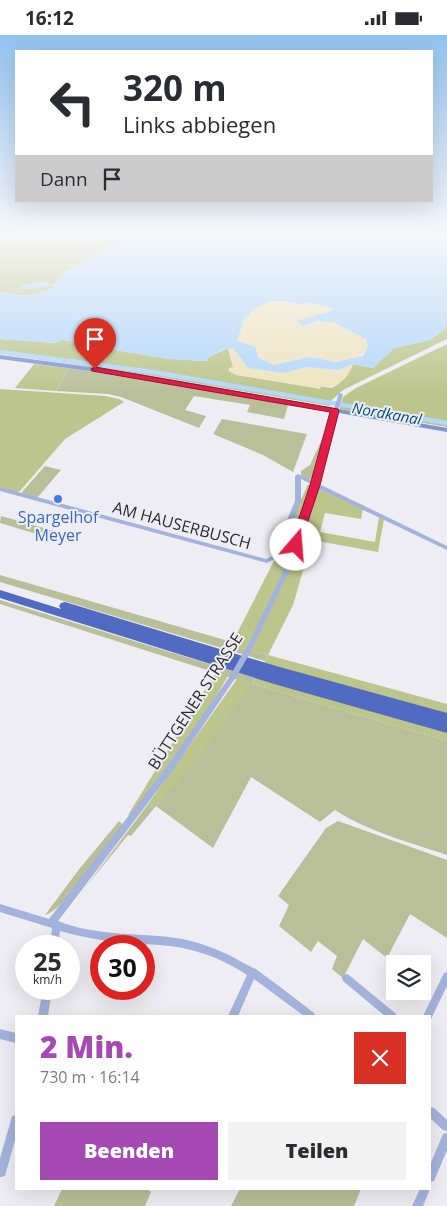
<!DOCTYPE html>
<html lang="de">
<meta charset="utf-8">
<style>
body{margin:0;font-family:"Open Sans",sans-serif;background:#f2f2f3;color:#2b2b33;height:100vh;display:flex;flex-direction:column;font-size:19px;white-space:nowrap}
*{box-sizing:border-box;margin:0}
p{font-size:16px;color:#7c7c81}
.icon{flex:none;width:28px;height:28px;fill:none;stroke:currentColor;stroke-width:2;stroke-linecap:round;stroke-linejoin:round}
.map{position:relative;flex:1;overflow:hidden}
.drawer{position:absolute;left:15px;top:980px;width:416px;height:175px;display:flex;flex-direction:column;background:#fff;border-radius:0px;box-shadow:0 5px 20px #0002}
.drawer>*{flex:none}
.banner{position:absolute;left:15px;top:15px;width:418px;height:152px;border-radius:0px;box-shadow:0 5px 20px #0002;background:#fff;color:#2b2b33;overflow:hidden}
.fabs{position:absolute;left:386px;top:920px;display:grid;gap:10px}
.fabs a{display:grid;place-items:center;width:45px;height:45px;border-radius:0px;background:#fff;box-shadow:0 5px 20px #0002;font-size:25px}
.speed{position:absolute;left:15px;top:900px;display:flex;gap:10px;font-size:25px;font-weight:700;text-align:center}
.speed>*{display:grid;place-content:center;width:65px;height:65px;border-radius:50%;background:#fff;box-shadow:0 5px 20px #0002;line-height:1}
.speed small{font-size:12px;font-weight:400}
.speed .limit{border:8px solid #d22;background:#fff;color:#111}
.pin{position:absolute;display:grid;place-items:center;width:42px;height:42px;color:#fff;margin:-51px -21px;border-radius:50% 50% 50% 0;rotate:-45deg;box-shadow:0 0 5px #0007}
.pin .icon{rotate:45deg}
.me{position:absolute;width:55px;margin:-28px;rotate:18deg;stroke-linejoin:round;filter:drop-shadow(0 0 4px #0008)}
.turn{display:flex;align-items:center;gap:18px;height:105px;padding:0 25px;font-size:22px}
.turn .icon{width:65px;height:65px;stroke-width:2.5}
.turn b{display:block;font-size:35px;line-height:42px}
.then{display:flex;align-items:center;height:48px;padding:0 25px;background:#0003;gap:10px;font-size:19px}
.round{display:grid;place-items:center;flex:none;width:52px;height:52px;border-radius:0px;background:#f2f2f3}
.overview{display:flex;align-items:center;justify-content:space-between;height:85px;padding:0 25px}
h1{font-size:30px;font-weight:800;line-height:38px;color:#a549b3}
.cta{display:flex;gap:10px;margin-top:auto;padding:10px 25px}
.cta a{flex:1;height:58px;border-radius:0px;background:#a549b3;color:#fff;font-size:20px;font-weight:800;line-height:58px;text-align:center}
.cta a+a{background:#f2f2f3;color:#2b2b33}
.status{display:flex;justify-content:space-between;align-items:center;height:35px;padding:0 25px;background:#fff;direction:ltr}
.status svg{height:14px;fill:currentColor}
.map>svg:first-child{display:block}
.green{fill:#b9bf99}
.forest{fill:#bcc58b}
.sand{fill:#eee4bf}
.water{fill:#b2d7fa;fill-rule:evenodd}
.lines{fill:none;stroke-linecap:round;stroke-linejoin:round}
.stream{stroke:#b2d7fa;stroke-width:1}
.canal{stroke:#b2d7fa;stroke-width:4.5}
.minor{fill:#a3b3dc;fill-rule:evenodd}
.secondary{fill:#7f95d2;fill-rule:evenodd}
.motorway{fill:#506bc1;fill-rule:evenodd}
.minor-bridge{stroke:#a3b3dc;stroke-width:6}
.route{fill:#e11d48;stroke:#92132f}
.shop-dot{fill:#3f7fe0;stroke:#eeedf3;stroke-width:2}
.labels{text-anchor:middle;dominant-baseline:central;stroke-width:4;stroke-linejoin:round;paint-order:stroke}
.far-water-label{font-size:15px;font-style:italic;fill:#004d81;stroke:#eeedf3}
.shop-label{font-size:16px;fill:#366cbe;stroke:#eeedf3}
.street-label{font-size:16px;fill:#2c2c2e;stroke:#eeedf3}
</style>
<div class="status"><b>16:12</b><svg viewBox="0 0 49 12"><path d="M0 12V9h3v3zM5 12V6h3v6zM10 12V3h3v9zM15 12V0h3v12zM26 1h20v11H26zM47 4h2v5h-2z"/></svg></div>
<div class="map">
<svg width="447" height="1171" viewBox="0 0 447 1171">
<rect width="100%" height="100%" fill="#eeedf3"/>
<path class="green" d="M 69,333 L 125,341 L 288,370 L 284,384 L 247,377 L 250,370 L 194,361 L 185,375 L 206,381 L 199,393 L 121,362 L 108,359 L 56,356 Z
M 341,368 L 447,387 L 447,390 L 340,371 Z
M 222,384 L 307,399 L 293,437 L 263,420 L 213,399 Z
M 323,402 L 325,406 L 314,443 L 309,445 L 301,441 L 301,436 L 310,430 Z
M 45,431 L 61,435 L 37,463 L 23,459 L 22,457 Z
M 1,481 L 65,499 L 60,506 L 0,488 Z
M 0,540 L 225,605 L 233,605 L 231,610 L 268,621 L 265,626 L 0,547 Z
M 0,565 L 255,643 L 252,649 L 447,706 L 447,820 C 409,807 369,797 335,775 L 320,787 L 251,742 L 213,813 L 156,771 L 131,801 L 128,800 L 84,854 L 146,772 L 156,771 L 251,649 L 0,569 Z
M 119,786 L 123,790 C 109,808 64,876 45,880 L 80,833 Z
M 338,786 L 447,825 L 447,903 L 410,879 L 387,923 L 363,904 L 343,943 L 332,934 L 337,921 L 318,906 L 311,917 L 279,891 L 289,870 L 278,861 L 326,793 Z
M 62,1154 L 147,1154 L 151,1157 L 145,1171 L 54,1171 Z
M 240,1154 L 361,1154 L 354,1171 L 231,1171 Z"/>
<path class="forest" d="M 3,196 L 135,196 L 140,200 L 140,203 L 137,205 L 127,204 L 103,215 L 102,218 L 63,238 L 65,241 L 53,250 L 42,247 L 37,253 L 52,250 L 54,252 C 45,258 27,262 16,260 C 10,259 7,257 0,257 L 0,199 Z
M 447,287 L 447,304 L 343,355 L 332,365 L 330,371 L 136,338 L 0,319 L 0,304 L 55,308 C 62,302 71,306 78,309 L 170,324 L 207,326 L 207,323 L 228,313 L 233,332 L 228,335 L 236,340 L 332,353 C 341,348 350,339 353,329 L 373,333 L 394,313 L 430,305 L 445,294 Z
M 447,309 L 447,387 L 341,368 L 343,362 L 356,353 Z
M 34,329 L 69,333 L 56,356 L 15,353 Z
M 0,354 L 105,361 L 119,364 L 124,367 L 65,404 L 20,456 L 16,457 L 0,453 Z
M 340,371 L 447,390 L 447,392 L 340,374 Z
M 308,449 L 363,474 L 361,484 L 325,478 L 320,497 L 375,507 L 379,482 L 384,484 L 378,517 L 312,505 L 293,570 L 268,620 L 447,669 L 447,706 L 252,649 L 206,713 L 156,771 L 146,772 L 237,644 L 252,649 L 268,621 L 231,610 L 273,528 Z
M 216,637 L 228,641 L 209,673 L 136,774 L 130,780 L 128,780 Z"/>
<path class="sand" d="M 270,266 L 286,266 L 299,269 L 311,268 L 332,273 L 333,275 L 314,282 L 298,285 L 298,289 L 305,291 C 325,281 350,292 366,304 L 368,312 C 357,334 328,324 308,323 C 297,322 285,332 273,330 C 269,329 263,325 259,323 L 255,312 L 237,306 L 237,302 C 243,285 252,271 270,266 Z
M 228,313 L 233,313 L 248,333 L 284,338 L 307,332 L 339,335 L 353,329 C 348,344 337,354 321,351 L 320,354 L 236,340 L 229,336 L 229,333 L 233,332 Z"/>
<path class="water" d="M 135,196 L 447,196 L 447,287 L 445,294 L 430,305 L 394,313 L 373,333 L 353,329 L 339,335 L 307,332 L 284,338 L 248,333 L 233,313 L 224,314 L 208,323 L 208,326 L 170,324 L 78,309 C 71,306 62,302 55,308 L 0,304 L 0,257 C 7,257 10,259 16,260 C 27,262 45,258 53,253 L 52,250 L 24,255 L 19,251 L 42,247 L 53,250 L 65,241 L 63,238 L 102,218 L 103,215 L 127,204 L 139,203 L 140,200 ZM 270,266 L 286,266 L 299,269 L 311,268 L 332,273 L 333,275 L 328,277 L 296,286 L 303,291 L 318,286 L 335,288 L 366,304 L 368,312 L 363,321 L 336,327 L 310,322 L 274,330 L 259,323 L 255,312 L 237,306 L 245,282 L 250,280 L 252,275 Z"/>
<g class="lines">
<path class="stream" d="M 0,198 L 3,196"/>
<path class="canal" d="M 0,317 L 153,337 L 447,388"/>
<path class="minor" d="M 339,358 L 343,359 L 317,448 L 447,511 L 447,515 L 315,452 L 292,530 L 252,614 L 251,616 L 247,616 L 246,614 L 286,530 L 311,449 L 301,444 L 301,466 L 277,522 L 276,523 L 267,528 L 0,456 L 0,452 L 266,524 L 272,521 L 295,466 L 295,441 L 298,439 L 312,446 Z
M 232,640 L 234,641 L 235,643 L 234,645 L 173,735 L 58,886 C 97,902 141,897 182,904 C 198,907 214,913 229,920 C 238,924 247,931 256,934 L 257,935 L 279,951 L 314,978 L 316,981 L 304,981 L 254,944 L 238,981 L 228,981 L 247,940 C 232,930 216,922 198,917 C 175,909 150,910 125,908 C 103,906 82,902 60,896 L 58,911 L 50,911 L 52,893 L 0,877 L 0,869 L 49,884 L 167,731 L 230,641 Z
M 447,937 L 447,951 L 431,984 L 430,985 L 430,981 L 423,981 L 444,938 Z
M 346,939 L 349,940 L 395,978 L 397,981 L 385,981 L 343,946 L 342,943 L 343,940 Z
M 43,954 L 52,954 L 48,981 L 38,981 Z
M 0,994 L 16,998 L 16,1008 L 0,1004 Z
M 430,1072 L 434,1073 L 447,1085 L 447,1096 L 443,1095 L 430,1083 Z
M 16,1080 L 16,1102 L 6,1137 L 5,1141 L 1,1142 L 0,1142 L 0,1123 L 11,1085 L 12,1081 Z
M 447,1098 L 447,1115 L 434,1146 L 430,1147 L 430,1130 L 443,1099 Z
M 430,1153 L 430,1154 L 423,1171 L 412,1171 L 420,1154 Z"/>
<path class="secondary" d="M 0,320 L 135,338 L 447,393 L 447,397 L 135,342 L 0,324 Z"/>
<path class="motorway" d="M 0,555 L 61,574 L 59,571 L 61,568 L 65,567 L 276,631 L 447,678 L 447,698 L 274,649 L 0,563 Z"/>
<path class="minor-bridge" d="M 232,643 L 249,614"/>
</g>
<linearGradient id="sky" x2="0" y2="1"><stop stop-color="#92c2ef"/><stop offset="0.55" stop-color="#f7f7fa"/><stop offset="1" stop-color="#f7f7fa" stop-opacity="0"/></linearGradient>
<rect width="447" height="359" fill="url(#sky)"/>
<path class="route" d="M 95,332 L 338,374 L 339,376 L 320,450 L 299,513 L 296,514 L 290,510 L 310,450 L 330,377 L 92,336 L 91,334 Z"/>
<circle class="shop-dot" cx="58" cy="464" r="5"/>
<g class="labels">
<g class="far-water-label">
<text transform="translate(387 378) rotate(10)">Nordkanal</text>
</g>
<g class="shop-label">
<text x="58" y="482">Spargelhof<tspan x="58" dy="18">Meyer</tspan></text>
</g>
<g class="street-label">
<text transform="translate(182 490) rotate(15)">AM HAUSERBUSCH</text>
<text transform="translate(195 666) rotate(-57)">BÜTTGENER STRASSE</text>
</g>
</g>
</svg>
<div class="fabs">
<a><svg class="icon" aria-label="layers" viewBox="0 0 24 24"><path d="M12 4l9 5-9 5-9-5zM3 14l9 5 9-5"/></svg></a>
</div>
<div class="speed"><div>25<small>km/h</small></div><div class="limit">30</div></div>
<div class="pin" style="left:95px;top:334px;background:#d93025"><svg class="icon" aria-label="arrive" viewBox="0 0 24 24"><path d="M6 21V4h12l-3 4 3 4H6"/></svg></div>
<svg class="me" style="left:296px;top:510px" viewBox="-20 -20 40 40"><circle r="19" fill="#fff"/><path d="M0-13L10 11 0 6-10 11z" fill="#e11d48"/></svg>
<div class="banner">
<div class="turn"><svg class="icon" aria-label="left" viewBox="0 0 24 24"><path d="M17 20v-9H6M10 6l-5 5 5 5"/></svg><div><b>320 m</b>Links abbiegen</div></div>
<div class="then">Dann<svg class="icon" aria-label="arrive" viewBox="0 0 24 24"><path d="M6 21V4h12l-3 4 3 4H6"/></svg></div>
</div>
<section class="drawer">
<div class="overview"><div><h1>2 Min.</h1><p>730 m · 16:14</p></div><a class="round" style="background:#d93025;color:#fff"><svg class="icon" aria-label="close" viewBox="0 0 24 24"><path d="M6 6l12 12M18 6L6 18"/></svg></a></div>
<div class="cta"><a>Beenden</a><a>Teilen</a></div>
</section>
</div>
